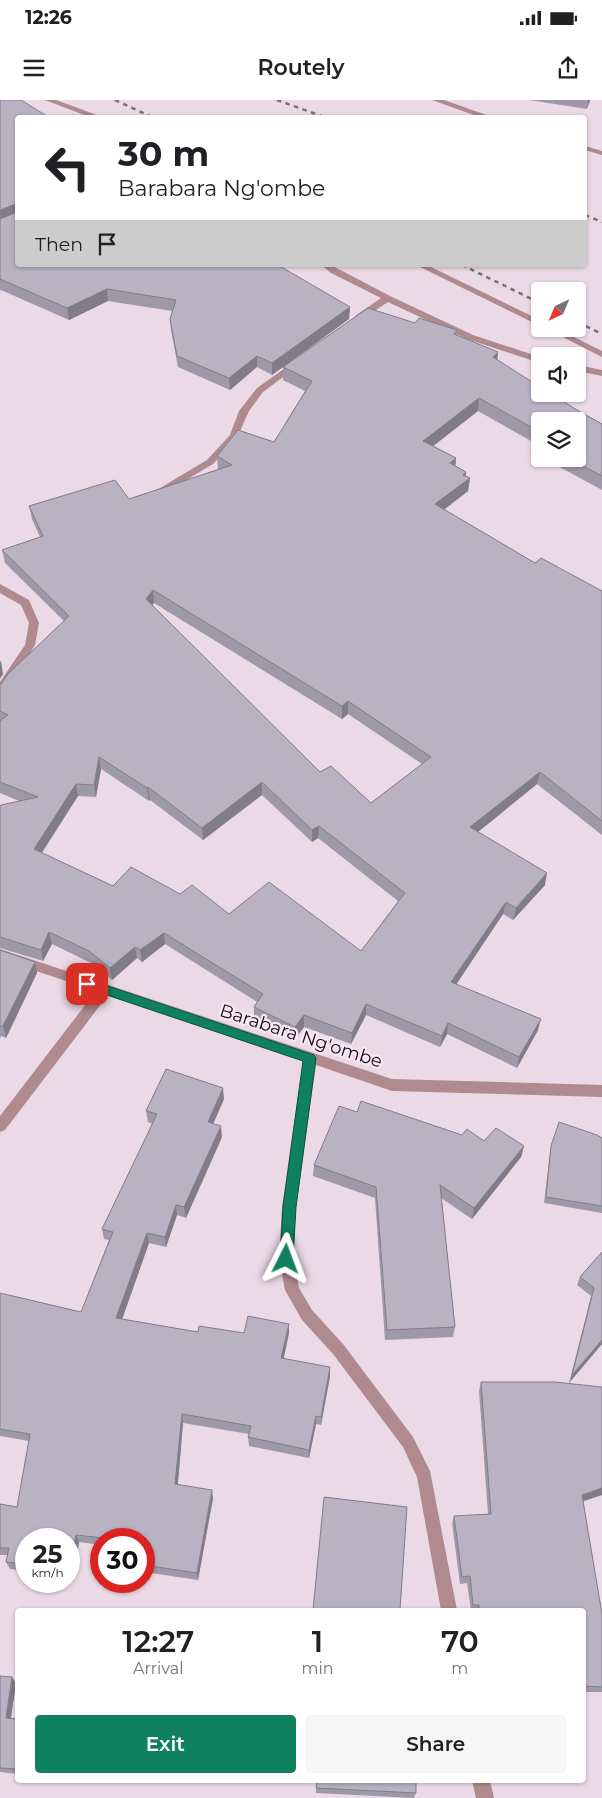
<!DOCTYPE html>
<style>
body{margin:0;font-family:Montserrat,sans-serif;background:#f6f6f6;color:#202124;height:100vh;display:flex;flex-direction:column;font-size:19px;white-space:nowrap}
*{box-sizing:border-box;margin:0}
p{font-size:16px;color:#757577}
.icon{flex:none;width:28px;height:28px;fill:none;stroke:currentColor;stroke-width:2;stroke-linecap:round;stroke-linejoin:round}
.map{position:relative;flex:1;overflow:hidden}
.drawer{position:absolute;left:15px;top:1508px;width:571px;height:175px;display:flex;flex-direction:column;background:#fff;border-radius:5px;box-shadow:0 1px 4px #0004}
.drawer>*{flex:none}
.banner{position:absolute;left:15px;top:15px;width:572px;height:152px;border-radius:5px;box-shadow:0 1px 4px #0004;background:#fff;color:#202124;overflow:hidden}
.needle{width:32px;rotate:224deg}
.tools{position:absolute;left:531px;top:182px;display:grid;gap:10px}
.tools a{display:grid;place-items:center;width:55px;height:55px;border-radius:5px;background:#fff;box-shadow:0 1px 4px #0004;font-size:25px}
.speed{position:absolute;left:15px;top:1428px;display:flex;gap:10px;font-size:25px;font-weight:700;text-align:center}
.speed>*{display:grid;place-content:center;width:65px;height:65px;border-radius:50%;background:#fff;box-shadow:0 1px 4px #0004;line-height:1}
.speed small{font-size:12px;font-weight:400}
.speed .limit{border:8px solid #d22;background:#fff;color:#111}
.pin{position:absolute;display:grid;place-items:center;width:42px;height:42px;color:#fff;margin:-21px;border-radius:10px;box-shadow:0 2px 8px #0006}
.me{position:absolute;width:55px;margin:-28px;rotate:3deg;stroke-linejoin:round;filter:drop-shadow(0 0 4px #0008)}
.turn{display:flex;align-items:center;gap:18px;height:105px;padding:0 20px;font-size:22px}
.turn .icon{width:65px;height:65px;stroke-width:2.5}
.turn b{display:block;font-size:35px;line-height:42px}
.then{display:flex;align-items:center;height:48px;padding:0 20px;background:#0003;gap:10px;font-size:19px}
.eta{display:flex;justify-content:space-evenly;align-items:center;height:85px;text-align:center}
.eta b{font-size:30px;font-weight:600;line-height:35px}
.action{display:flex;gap:10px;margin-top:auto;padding:10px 20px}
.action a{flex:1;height:58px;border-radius:5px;background:#10815e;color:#fff;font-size:20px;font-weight:600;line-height:58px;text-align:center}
.action a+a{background:#f6f6f6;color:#202124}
.status{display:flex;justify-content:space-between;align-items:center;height:35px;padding:0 25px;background:#fff;direction:ltr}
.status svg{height:14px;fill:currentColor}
header{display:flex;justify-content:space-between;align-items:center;height:65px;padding:0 20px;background:#fff;font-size:22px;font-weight:600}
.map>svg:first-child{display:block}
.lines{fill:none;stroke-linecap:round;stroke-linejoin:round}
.minor{fill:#af8a8e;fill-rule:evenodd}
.rail{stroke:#7b7078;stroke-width:2.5;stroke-dasharray:4.5 4.5;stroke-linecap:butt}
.wall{fill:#9e99a8;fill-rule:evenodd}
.shaded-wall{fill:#817d88}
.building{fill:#b8b2c3;stroke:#817d88;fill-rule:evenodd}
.route{fill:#10815e;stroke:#0a543d}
.labels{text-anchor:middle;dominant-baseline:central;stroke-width:4.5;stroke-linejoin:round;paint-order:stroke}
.street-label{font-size:18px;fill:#161014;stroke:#f9e7f4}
</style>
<div class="status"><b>12:26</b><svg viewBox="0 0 49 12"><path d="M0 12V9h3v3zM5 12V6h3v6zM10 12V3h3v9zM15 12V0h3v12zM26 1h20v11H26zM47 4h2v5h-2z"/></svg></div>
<header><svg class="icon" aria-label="menu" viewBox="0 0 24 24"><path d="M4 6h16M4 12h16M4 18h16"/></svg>Routely<svg class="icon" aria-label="share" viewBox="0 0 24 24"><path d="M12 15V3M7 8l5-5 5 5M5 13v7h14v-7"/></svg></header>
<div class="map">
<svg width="602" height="1698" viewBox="0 0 602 1698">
<rect width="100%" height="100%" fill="#ebdae6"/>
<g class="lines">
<path class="minor" d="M 45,0 L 56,0 L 105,18 L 92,18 Z
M 432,0 L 444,0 L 495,18 L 482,18 Z
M 585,46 L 602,51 L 602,55 L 585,50 Z
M 321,165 L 331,165 L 390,196 L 473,235 L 540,257 L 540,263 L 467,239 L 388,202 L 361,220 L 355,220 L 355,216 L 381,198 L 331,173 Z
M 416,165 L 427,165 L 540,220 L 540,226 Z
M 547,229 L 558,229 L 602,251 L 602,257 Z
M 295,261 L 300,264 L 298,266 L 263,292 L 249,311 L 237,338 L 213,364 L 161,395 L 155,395 L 155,391 L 207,360 L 230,335 L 239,311 L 257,288 Z
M 578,265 L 602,270 L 602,276 L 578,271 Z
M 0,484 L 29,500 L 39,523 L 35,545 L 4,594 L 0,595 L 0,582 L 25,545 L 29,523 L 21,505 L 0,493 Z
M 0,849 L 392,979 L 602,985 L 602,997 L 392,991 L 316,965 L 296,1107 L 293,1159 L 299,1188 L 312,1210 L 343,1244 L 413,1337 L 430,1371 L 457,1510 L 441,1510 L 417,1377 L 403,1347 L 333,1254 L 302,1220 L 285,1190 L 279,1159 L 282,1107 L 303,961 L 108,895 L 5,1030 L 0,1032 L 0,1016 L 96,891 L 0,859 Z
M 472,1680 L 490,1680 L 494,1698 L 476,1698 Z"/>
<path class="rail" d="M 115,0 L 154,18
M 277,0 L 327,18
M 585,115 L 602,122
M 462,165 L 540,203
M 578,222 L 602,234"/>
</g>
<path class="wall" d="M 0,0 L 18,18 L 18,165 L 350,207 L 349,219 L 272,275 L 257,267 L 230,290 L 178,267 L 171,230 L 170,219 L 172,211 L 108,201 L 69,220 L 1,190 L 0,191 Z
M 529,0 L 590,0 L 587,9 Z
M 415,223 L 457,230 L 457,236 L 577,310 L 602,324 L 602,390 L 545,359 L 578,359 L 540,321 L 540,346 L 478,311 L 433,346 L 456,358 L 455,366 L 466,372 L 466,376 L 470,378 L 468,391 L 444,410 L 535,463 L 602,491 L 602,735 L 537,684 L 478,732 L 545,785 L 513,820 L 503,814 L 456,884 L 538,930 L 517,968 L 447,934 L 440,947 L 366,915 L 351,944 L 304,927 L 295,939 L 254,919 L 254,907 L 257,902 L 165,844 L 142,862 L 137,858 L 112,880 L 91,863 L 52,844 L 43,861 L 0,848 L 0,706 L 19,701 L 0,693 L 0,584 L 2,583 L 64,521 L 5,463 L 2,450 L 40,437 L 32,419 L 29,406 L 129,399 L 219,369 L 218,369 L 217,356 L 274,342 L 305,291 L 283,280 L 283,267 ZM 154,503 L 342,619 L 348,614 L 422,664 L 371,703 L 320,672 L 152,506 ZM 101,669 L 149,701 L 150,700 L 203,740 L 262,695 L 312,742 L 318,738 L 398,801 L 361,851 L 229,814 L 180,794 L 113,786 L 42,753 L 78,696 L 96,697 Z
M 0,850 L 35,862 L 37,873 L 6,938 L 1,936 L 0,939 Z
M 224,999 L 213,1024 L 222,1037 L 186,1118 L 177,1115 L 166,1147 L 149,1143 L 122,1219 L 198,1232 L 289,1233 L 283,1258 L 330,1276 L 321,1325 L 316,1324 L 309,1358 L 249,1346 L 248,1337 L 249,1334 L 183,1323 L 178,1384 L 213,1398 L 198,1480 L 144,1472 L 144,1439 L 101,1439 L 101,1445 L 79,1442 L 74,1475 L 69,1475 L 69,1439 L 26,1439 L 26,1471 L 10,1469 L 6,1462 L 8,1455 L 0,1455 L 0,1404 L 17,1407 L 29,1341 L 0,1336 L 0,1193 L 81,1212 L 109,1140 L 104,1139 L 102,1129 L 153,1024 L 148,1022 L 146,1011 Z
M 357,1012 L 484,1041 L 524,1046 L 521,1057 L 472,1119 L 441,1098 L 455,1227 L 453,1237 L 385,1240 L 375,1098 L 313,1076 L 314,1065 Z
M 602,1038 L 602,1113 L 544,1103 L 550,1052 L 551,1046 Z
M 602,1152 L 602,1244 L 569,1283 L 591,1196 L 577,1185 L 580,1177 Z
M 481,1282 L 602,1287 L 602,1395 L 583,1401 L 602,1514 L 602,1592 L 584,1592 L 584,1510 L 471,1510 L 467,1483 L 460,1484 L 452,1423 L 454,1416 L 488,1414 L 479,1291 Z
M 0,1576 L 16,1583 L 11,1618 L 18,1619 L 18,1674 L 0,1672 Z
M 316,1680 L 416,1693 L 414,1698 L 316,1693 Z"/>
<path class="shaded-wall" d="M 588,0 L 590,0 L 587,9 Z
M 16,104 L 17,115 L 0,122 L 0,110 Z
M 107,189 L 108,201 L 69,220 L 67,208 Z
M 350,207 L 349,219 L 272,275 L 272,263 Z
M 498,252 L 497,265 L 493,257 Z
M 257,256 L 257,267 L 230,290 L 229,278 Z
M 479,298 L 478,311 L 423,354 L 423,341 Z
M 456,358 L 455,371 L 450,363 Z
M 466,372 L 465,381 L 470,378 L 468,391 L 434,417 L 435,404 Z
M 153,490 L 154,503 L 147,512 L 146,499 Z
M 1,561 L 3,574 L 0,579 L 0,562 Z
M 348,601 L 348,614 L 342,619 L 342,606 Z
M 99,657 L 101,669 L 96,697 L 94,685 Z
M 540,672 L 537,684 L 468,740 L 470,727 Z
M 262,682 L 262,695 L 203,740 L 202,728 Z
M 76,684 L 78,696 L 36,761 L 34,749 Z
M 148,687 L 150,700 L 149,701 L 147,688 Z
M 319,726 L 318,738 L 312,742 L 312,730 Z
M 547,773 L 545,785 L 513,820 L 516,808 Z
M 506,802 L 503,814 L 450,894 L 451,882 Z
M 49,832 L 52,844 L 43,861 L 41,850 Z
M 164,833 L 165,844 L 142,862 L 140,850 Z
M 135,847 L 137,858 L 112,880 L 110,868 Z
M 35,862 L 37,873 L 6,938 L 3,926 Z
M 366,904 L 366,915 L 351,944 L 352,933 Z
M 304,915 L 304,927 L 295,939 L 295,927 Z
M 541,919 L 538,930 L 517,968 L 519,957 Z
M 448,923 L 447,934 L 440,947 L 442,936 Z
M 223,988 L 224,999 L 209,1033 L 208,1022 Z
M 221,1026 L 222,1037 L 186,1118 L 184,1107 Z
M 524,1046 L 521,1057 L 472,1119 L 474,1108 Z
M 176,1105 L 177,1115 L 166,1147 L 165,1137 Z
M 147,1133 L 149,1143 L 119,1228 L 116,1218 Z
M 289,1224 L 289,1233 L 282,1267 L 281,1258 Z
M 602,1240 L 602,1244 L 569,1283 L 572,1275 Z
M 330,1267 L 330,1276 L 321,1325 L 321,1317 Z
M 182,1314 L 183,1323 L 177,1392 L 175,1384 Z
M 316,1316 L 316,1324 L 309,1358 L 309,1350 Z
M 602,1388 L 602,1395 L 578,1403 L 582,1395 Z
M 212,1390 L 213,1398 L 198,1480 L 197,1473 Z
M 76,1435 L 79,1442 L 74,1475 L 70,1468 Z
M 12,1577 L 16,1583 L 10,1623 L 6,1618 Z"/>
<path class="building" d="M 0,0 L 21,0 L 50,18 L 18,18 L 18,105 L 16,104 L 0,110 Z
M 18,109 L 18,165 L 278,165 L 350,207 L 272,263 L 257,256 L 229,278 L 177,256 L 170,219 L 176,200 L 107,189 L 67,208 L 0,179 L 0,119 L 17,112 Z
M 368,208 L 415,223 L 419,218 L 457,230 L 454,234 L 498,252 L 493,257 L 540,287 L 540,294 L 551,294 L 577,310 L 602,324 L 602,376 L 570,359 L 578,359 L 578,321 L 540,321 L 540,332 L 479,298 L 423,341 L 456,358 L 450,363 L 466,372 L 463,375 L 470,378 L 435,404 L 535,463 L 541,458 L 602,491 L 602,721 L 540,672 L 470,727 L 547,773 L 516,808 L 506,802 L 451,882 L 541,919 L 519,957 L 448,923 L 442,936 L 366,904 L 352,933 L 304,915 L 295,927 L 254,907 L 263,894 L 164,833 L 140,850 L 135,847 L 110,868 L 89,851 L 49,832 L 41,850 L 0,837 L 0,706 L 1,705 L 38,697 L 0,682 L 0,621 L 8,615 L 0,611 L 0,584 L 2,583 L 8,574 L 69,516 L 2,450 L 43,436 L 29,406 L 115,380 L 129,399 L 232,365 L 217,356 L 238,330 L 274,342 L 312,281 L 283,267 ZM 153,490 L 342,606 L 348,601 L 431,657 L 371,703 L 331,666 L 320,672 L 146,499 ZM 99,657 L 147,688 L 148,687 L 202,728 L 262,682 L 312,730 L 319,726 L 405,793 L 361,851 L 269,782 L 229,814 L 192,785 L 180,794 L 131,767 L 113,786 L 34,749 L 76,684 L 94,685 Z
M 0,850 L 35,862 L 3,926 L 0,926 Z
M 166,969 L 223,988 L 208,1022 L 221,1026 L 184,1107 L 176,1105 L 165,1137 L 147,1133 L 116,1218 L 198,1232 L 199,1226 L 244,1233 L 248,1216 L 289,1224 L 281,1258 L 330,1267 L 321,1317 L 316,1316 L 309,1350 L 248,1337 L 251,1326 L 182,1314 L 175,1384 L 212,1390 L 197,1473 L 144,1465 L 144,1439 L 113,1439 L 76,1435 L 70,1468 L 69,1468 L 69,1439 L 26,1439 L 26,1464 L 6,1462 L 9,1448 L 0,1448 L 0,1404 L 17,1407 L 30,1334 L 0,1329 L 0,1193 L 81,1212 L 113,1132 L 102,1129 L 157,1014 L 146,1011 Z
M 361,1001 L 462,1035 L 467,1029 L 484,1041 L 496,1028 L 524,1046 L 474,1108 L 440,1085 L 455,1227 L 387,1230 L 376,1087 L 314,1065 L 339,1006 L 357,1012 Z
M 559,1022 L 597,1035 L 602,1038 L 602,1106 L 546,1097 L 551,1046 Z
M 602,1152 L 602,1240 L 572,1275 L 594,1188 L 580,1177 Z
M 481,1282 L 555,1282 L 602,1287 L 602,1388 L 582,1395 L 602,1514 L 602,1587 L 584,1586 L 584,1510 L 479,1510 L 479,1505 L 473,1505 L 470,1476 L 462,1477 L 454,1416 L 491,1414 Z
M 324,1397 L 407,1407 L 400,1510 L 313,1510 Z
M 0,1576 L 12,1577 L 6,1618 L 18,1619 L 18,1669 L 0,1668 Z
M 317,1680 L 416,1680 L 416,1693 L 316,1688 Z"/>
<path class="route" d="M 87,879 L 314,955 L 316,958 L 296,1107 L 293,1159 L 291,1163 L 286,1165 L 282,1163 L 280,1159 L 283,1107 L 303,961 L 83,887 L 81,884 L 83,881 Z"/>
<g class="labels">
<g class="street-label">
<text transform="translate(301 936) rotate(18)">Barabara Ng'ombe</text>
</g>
</g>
</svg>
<div class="tools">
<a><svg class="needle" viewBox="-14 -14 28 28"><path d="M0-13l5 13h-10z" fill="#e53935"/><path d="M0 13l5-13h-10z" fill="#757577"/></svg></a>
<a><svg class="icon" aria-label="sound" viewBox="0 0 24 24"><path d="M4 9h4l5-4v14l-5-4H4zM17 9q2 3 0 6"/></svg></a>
<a><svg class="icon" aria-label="layers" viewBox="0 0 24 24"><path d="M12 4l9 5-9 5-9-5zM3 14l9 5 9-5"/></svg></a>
</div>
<div class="speed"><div>25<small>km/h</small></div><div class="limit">30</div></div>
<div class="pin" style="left:87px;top:884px;background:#d93025"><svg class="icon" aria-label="arrive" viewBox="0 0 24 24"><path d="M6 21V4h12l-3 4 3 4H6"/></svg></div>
<svg class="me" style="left:286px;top:1159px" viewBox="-20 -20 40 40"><path d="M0-17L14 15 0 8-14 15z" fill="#10815e" stroke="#fff" stroke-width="4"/></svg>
<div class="banner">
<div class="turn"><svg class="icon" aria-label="left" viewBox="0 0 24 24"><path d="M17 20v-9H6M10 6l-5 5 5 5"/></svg><div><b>30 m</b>Barabara Ng'ombe</div></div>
<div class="then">Then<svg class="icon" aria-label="arrive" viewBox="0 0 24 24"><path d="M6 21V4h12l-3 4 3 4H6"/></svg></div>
</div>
<section class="drawer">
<div class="eta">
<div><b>12:27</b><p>Arrival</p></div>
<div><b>1</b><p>min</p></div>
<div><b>70</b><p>m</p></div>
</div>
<div class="action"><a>Exit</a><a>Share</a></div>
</section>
</div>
